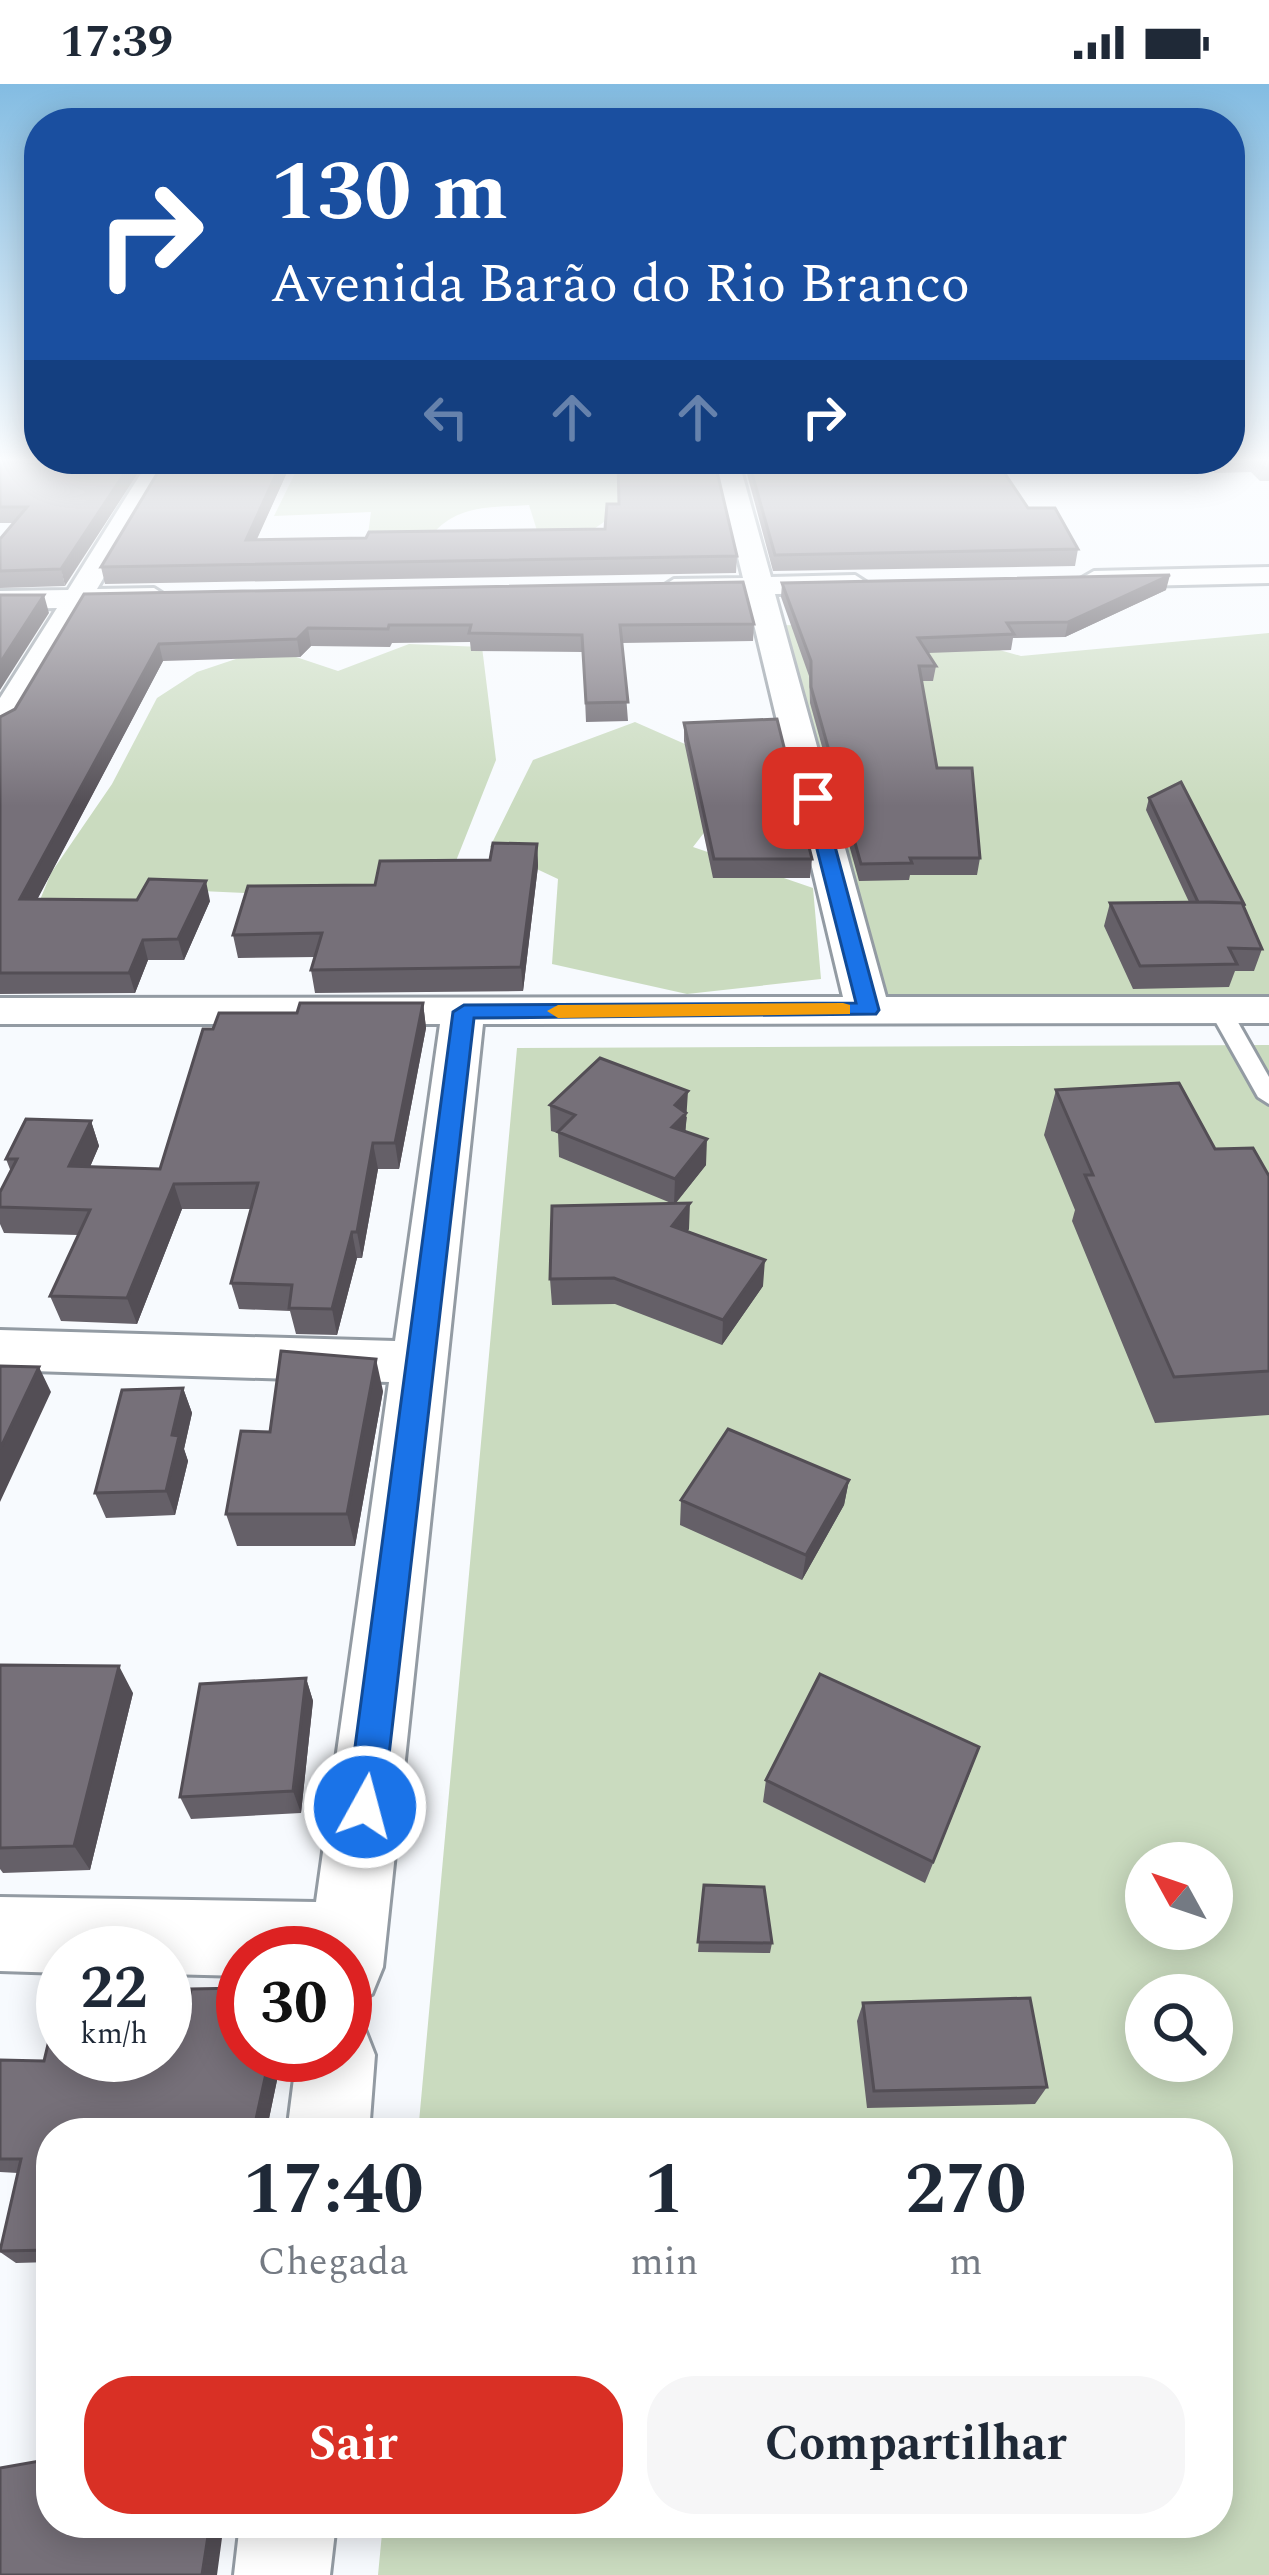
<!DOCTYPE html>
<html lang="pt">
<meta charset="utf-8">
<style>
body{margin:0;font-family:Spectral,serif;background:#f6f6f7;color:#1f2937;height:100vh;display:flex;flex-direction:column;font-size:45px;white-space:nowrap}
*{box-sizing:border-box;margin:0}
p{font-size:39px;color:#747a83}
.icon{flex:none;width:66px;height:66px;fill:none;stroke:currentColor;stroke-width:2;stroke-linecap:round;stroke-linejoin:round}
.map{position:relative;flex:1;overflow:hidden}
.panel{position:absolute;left:36px;top:2034px;width:1197px;height:420px;display:flex;flex-direction:column;background:#fff;border-radius:48px;box-shadow:0 6px 30px #0003}
.panel>*{flex:none}
.banner{position:absolute;left:24px;top:24px;width:1221px;height:366px;border-radius:48px;box-shadow:0 6px 30px #0003;background:#1a4fa0;color:#fff;overflow:hidden}
.needle{width:78px;rotate:310deg}
.controls{position:absolute;left:1125px;top:1758px;display:grid;gap:24px}
.controls a{display:grid;place-items:center;width:108px;height:108px;border-radius:50%;background:#fff;box-shadow:0 6px 30px #0003;font-size:60px}
.speed{position:absolute;left:36px;top:1842px;display:flex;gap:24px;font-size:60px;font-weight:700;text-align:center}
.speed>*{display:grid;place-content:center;width:156px;height:156px;border-radius:50%;background:#fff;box-shadow:0 6px 30px #0003;line-height:1}
.speed small{font-size:30px;font-weight:400}
.speed .limit{border:18px solid #d22;background:#fff;color:#111}
.pin{position:absolute;display:grid;place-items:center;width:102px;height:102px;color:#fff;margin:-51px;border-radius:24px;box-shadow:0 6px 18px #0006}
.me{position:absolute;width:132px;margin:-66px;rotate:7deg;stroke-linejoin:round;filter:drop-shadow(0 0 9px #0008)}
.turn{display:flex;align-items:center;gap:42px;height:252px;padding:0 48px;font-size:54px}
.turn .icon{width:156px;height:156px;stroke-width:2.5}
.turn b{display:block;font-size:84px;line-height:102px}
.lanes{display:flex;align-items:center;height:114px;padding:0 48px;background:#0003;justify-content:center;gap:60px;direction:ltr}
.lanes .off{opacity:.35}
.eta{display:flex;justify-content:space-evenly;align-items:center;height:204px;text-align:center}
.eta b{font-size:72px;font-weight:700;line-height:84px}
.action{display:flex;gap:24px;margin-top:auto;padding:24px 48px}
.action a{flex:1;height:138px;border-radius:48px;background:#d93025;color:#fff;font-size:48px;font-weight:700;line-height:138px;text-align:center}
.action a+a{background:#f6f6f7;color:#1f2937}
.status{display:flex;justify-content:space-between;align-items:center;height:84px;padding:0 60px;background:#fff;direction:ltr}
.status svg{height:33px;fill:currentColor}
.map>svg:first-child{display:block}
.green{fill:#cadbbf;fill-rule:evenodd}
.lines{fill:none;stroke-linecap:round;stroke-linejoin:round}
.lane-casing{stroke:#939ba3;stroke-width:6}
.street-casing{stroke:#939ba3;stroke-width:6}
.lane{fill:#fff;fill-rule:evenodd}
.street{fill:#fff;fill-rule:evenodd}
.wall{fill:#656068}
.shaded-wall{fill:#534e55}
.building{fill:#767079;stroke:#534e55;stroke-width:3}
.route{fill:#1a73e8;stroke:#114b97;stroke-width:3}
.slow{fill:#f59e0b}
</style>
<div class="status"><b>17:39</b><svg viewBox="0 0 49 12"><path d="M0 12V9h3v3zM5 12V6h3v6zM10 12V3h3v9zM15 12V0h3v12zM26 1h20v11H26zM47 4h2v5h-2z"/></svg></div>
<div class="map">
<svg width="1269" height="2491" viewBox="0 0 1269 2491">
<rect width="100%" height="100%" fill="#f7fafe"/>
<path class="green" d="M 302,375 L 610,375 L 637,415 L 581,454 L 539,453 L 529,421 C 486,424 452,420 426,459 L 367,458 L 371,428 L 274,432 Z
M 785,541 L 932,547 L 1021,572 L 1269,549 L 1269,910 L 886,910 Z
M 409,560 L 482,563 L 496,676 L 448,797 L 267,810 L 179,806 L 17,872 L 51,789 L 112,700 L 157,614 L 197,588 L 269,564 L 338,587 Z
M 635,638 L 744,686 L 730,715 L 693,763 L 813,804 L 821,895 L 687,910 L 552,880 L 558,795 L 490,763 L 533,676 Z
M 1269,961 L 1269,2491 L 378,2491 L 383,2439 L 1218,2439 L 1218,2049 L 418,2049 L 517,964 ZM 1146,1779 L 1212,1779 L 1212,1845 L 1146,1845 ZM 1146,1911 L 1212,1911 L 1212,1977 L 1146,1977 Z"/>
<g class="lines">
<defs>
<path id="lane" d="M 1220,920 L 1231,926 L 1269,993 L 1269,1020 L 1258,1013 L 1209,926 Z"/>
<path id="street" d="M 150,375 L 174,375 L 97,505 L 154,504 L 168,513 L 154,522 L 86,523 L 17,641 L 0,651 L 0,614 L 57,524 L 0,525 L 0,507 L 68,506 Z
M 714,375 L 738,375 L 771,493 L 855,491 L 869,500 L 855,509 L 775,510 L 886,913 L 1269,913 L 1269,939 L 483,940 L 383,1883 L 372,1910 L 345,1921 L 345,1869 L 243,1869 L 243,1892 L 165,1890 L 165,1869 L 63,1869 L 63,1889 L 0,1887 L 0,1813 L 316,1818 L 389,1298 L 0,1286 L 0,1246 L 395,1257 L 440,940 L 0,940 L 0,914 L 843,913 L 747,511 L 674,513 L 660,504 L 674,495 L 743,494 Z
M 1269,483 L 1269,499 L 1094,503 L 1080,495 L 1094,487 Z
M 345,1935 L 364,1943 L 375,1971 L 369,2049 L 287,2049 L 297,1971 L 345,1971 Z
M 240,2439 L 336,2439 L 330,2491 L 234,2491 Z"/>
</defs>
<use href="#lane" class="lane-casing"/>
<use href="#street" class="street-casing"/>
<use href="#lane" class="lane"/>
<use href="#street" class="street"/>
</g>
<path class="wall" d="M 39,374 L 65,502 L 0,504 L 0,455 L 13,439 L 0,439 L 0,378 Z
M 1269,374 L 1269,397 L 1260,397 L 1251,388 L 1215,389 L 1201,375 Z
M 166,375 L 293,375 L 256,456 L 737,472 L 736,489 L 105,500 L 101,483 Z
M 743,375 L 995,375 L 1028,424 L 1078,465 L 1075,482 L 773,487 Z
M 782,499 L 1166,506 L 1065,553 L 1013,554 L 1011,566 L 928,569 L 936,582 L 933,597 L 922,597 L 937,684 L 980,774 L 977,791 L 910,791 L 909,796 L 859,797 L 810,619 L 809,592 L 781,513 Z
M 84,510 L 754,540 L 753,557 L 622,559 L 628,637 L 586,638 L 583,568 L 471,567 L 470,558 L 392,559 L 390,563 L 311,562 L 300,573 L 163,577 L 37,815 L 210,817 L 184,876 L 148,876 L 135,909 L 0,910 L 0,633 L 15,625 Z
M 684,639 L 812,775 L 810,794 L 713,794 L 684,657 Z
M 1149,714 L 1244,824 L 1262,865 L 1254,887 L 1235,887 L 1229,903 L 1133,905 L 1104,842 L 1110,819 L 1189,818 L 1146,726 Z
M 537,760 L 538,782 L 523,907 L 315,909 L 311,886 L 315,873 L 238,874 L 233,851 L 375,801 L 490,776 Z
M 423,919 L 426,944 L 399,1085 L 378,1085 L 362,1174 L 357,1174 L 337,1251 L 296,1250 L 290,1227 L 239,1225 L 231,1199 L 251,1125 L 182,1125 L 137,1240 L 61,1237 L 50,1212 L 78,1151 L 4,1149 L 0,1140 L 0,1108 L 11,1088 L 6,1075 L 91,1037 L 99,1062 L 90,1083 L 160,1085 L 297,929 Z
M 1056,1006 L 1215,1065 L 1269,1092 L 1269,1331 L 1155,1339 L 1072,1137 L 1075,1126 L 1044,1051 Z
M 550,1021 L 687,1033 L 685,1048 L 706,1081 L 676,1119 L 689,1145 L 687,1148 L 763,1202 L 722,1261 L 615,1220 L 552,1221 L 550,1195 L 671,1119 L 559,1073 L 558,1049 L 551,1047 Z
M 183,1304 L 192,1329 L 184,1365 L 188,1377 L 175,1431 L 106,1434 L 95,1409 Z
M 383,1307 L 355,1462 L 237,1462 L 226,1430 L 270,1348 Z
M 849,1396 L 844,1421 L 802,1496 L 680,1441 L 681,1416 Z
M 0,1581 L 133,1609 L 90,1786 L 3,1789 L 0,1785 Z
M 306,1594 L 313,1617 L 301,1729 L 191,1735 L 180,1713 Z
M 971,1686 L 925,1799 L 763,1718 L 766,1696 Z
M 704,1801 L 772,1859 L 770,1869 L 698,1868 Z
M 863,1919 L 1047,2003 L 1035,2020 L 867,2024 L 857,1937 Z
M 243,1971 L 289,1971 L 288,1977 L 281,1977 L 266,2049 L 51,2049 L 51,2178 L 16,2179 L 0,2168 L 18,2089 L 0,2088 L 0,1976 L 44,1977 Z"/>
<path class="shaded-wall" d="M 134,375 L 147,375 L 65,502 L 61,485 Z
M 283,375 L 293,375 L 249,473 L 246,456 Z
M 1170,491 L 1166,506 L 1065,553 L 1068,538 Z
M 44,511 L 49,529 L 0,606 L 0,579 Z
M 308,544 L 311,562 L 300,573 L 297,555 Z
M 159,560 L 163,577 L 27,835 L 20,815 Z
M 537,760 L 538,782 L 523,907 L 521,883 Z
M 206,797 L 210,817 L 184,876 L 178,855 Z
M 143,856 L 148,876 L 135,909 L 129,889 Z
M 423,919 L 426,944 L 399,1085 L 395,1059 Z
M 688,1007 L 685,1054 L 671,1069 L 675,1021 Z
M 91,1037 L 99,1062 L 79,1108 L 69,1082 Z
M 707,1055 L 706,1081 L 674,1121 L 675,1095 Z
M 373,1059 L 378,1085 L 362,1174 L 357,1148 Z
M 174,1100 L 182,1125 L 137,1240 L 127,1214 Z
M 690,1119 L 689,1145 L 671,1168 L 672,1142 Z
M 352,1148 L 357,1174 L 337,1251 L 332,1225 Z
M 765,1176 L 763,1202 L 722,1261 L 723,1236 Z
M 376,1275 L 383,1307 L 355,1462 L 347,1430 Z
M 39,1283 L 51,1308 L 0,1418 L 0,1365 Z
M 183,1304 L 192,1329 L 184,1365 L 188,1377 L 175,1431 L 166,1407 L 172,1351 Z
M 849,1396 L 844,1421 L 802,1496 L 806,1471 Z
M 119,1582 L 133,1609 L 90,1786 L 74,1762 Z
M 306,1594 L 313,1617 L 301,1729 L 293,1707 Z
M 270,1971 L 277,1971 L 281,1977 L 266,2049 L 253,2049 Z
M 210,2439 L 224,2439 L 217,2491 L 202,2491 Z"/>
<path class="building" d="M 4,374 L 39,375 L 134,375 L 61,485 L 0,487 L 0,455 L 27,423 L 0,423 L 0,378 Z
M 1230,374 L 1269,374 L 1269,384 L 1264,384 L 1254,375 L 1217,375 Z
M 166,375 L 283,375 L 246,456 L 366,454 L 369,448 L 605,445 L 607,420 L 619,420 L 618,375 L 714,375 L 737,472 L 101,483 Z
M 748,375 L 995,375 L 1028,424 L 1055,424 L 1078,465 L 775,471 Z
M 1170,491 L 1068,538 L 1007,539 L 1014,550 L 918,554 L 936,582 L 919,582 L 937,684 L 972,684 L 980,774 L 910,774 L 912,779 L 861,780 L 811,603 L 811,577 L 782,499 Z
M 743,498 L 754,540 L 620,541 L 628,618 L 586,619 L 582,551 L 469,549 L 471,541 L 389,541 L 388,545 L 308,544 L 297,555 L 159,560 L 20,815 L 137,816 L 149,795 L 206,797 L 178,855 L 143,856 L 129,889 L 0,889 L 0,633 L 15,625 L 84,510 Z
M 0,511 L 44,511 L 0,579 Z
M 777,635 L 812,775 L 714,775 L 684,639 Z
M 1181,698 L 1245,822 L 1242,819 L 1198,818 L 1149,714 Z
M 493,759 L 537,760 L 521,883 L 311,886 L 322,849 L 233,851 L 248,802 L 375,801 L 380,777 L 490,776 Z
M 1212,818 L 1242,819 L 1262,865 L 1229,864 L 1237,880 L 1140,882 L 1110,819 Z
M 300,919 L 423,919 L 395,1059 L 373,1059 L 357,1148 L 352,1148 L 332,1225 L 289,1224 L 292,1201 L 231,1199 L 258,1099 L 174,1100 L 127,1214 L 50,1212 L 90,1126 L 0,1123 L 0,1108 L 17,1075 L 6,1075 L 26,1035 L 91,1037 L 69,1082 L 160,1085 L 203,945 L 213,945 L 219,929 L 297,929 Z
M 600,974 L 688,1007 L 675,1021 L 686,1029 L 672,1043 L 707,1055 L 675,1095 L 558,1048 L 575,1031 L 550,1021 Z
M 1179,999 L 1215,1065 L 1253,1064 L 1269,1092 L 1269,1287 L 1174,1293 L 1085,1091 L 1093,1091 L 1056,1006 Z
M 690,1119 L 672,1142 L 765,1176 L 723,1236 L 614,1194 L 550,1195 L 552,1122 Z
M 281,1267 L 376,1275 L 347,1430 L 226,1430 L 241,1347 L 270,1348 Z
M 0,1282 L 39,1283 L 0,1365 Z
M 183,1304 L 172,1351 L 179,1352 L 166,1407 L 95,1409 L 122,1306 Z
M 728,1345 L 849,1396 L 806,1471 L 681,1416 Z
M 0,1581 L 119,1582 L 74,1762 L 0,1764 Z
M 820,1590 L 979,1663 L 933,1778 L 766,1696 Z
M 306,1594 L 293,1707 L 180,1713 L 200,1600 Z
M 704,1801 L 764,1803 L 772,1859 L 698,1858 Z
M 243,1904 L 243,1971 L 270,1971 L 253,2049 L 51,2049 L 51,2166 L 0,2167 L 21,2075 L 0,2075 L 0,1976 L 44,1977 L 56,1927 L 63,1927 L 63,1971 L 165,1971 L 165,1923 L 188,1923 L 191,1905 Z
M 1030,1914 L 1047,2003 L 874,2007 L 863,1919 Z
M 51,2375 L 51,2439 L 210,2439 L 202,2491 L 0,2491 L 0,2384 Z"/>
<linearGradient id="sky" x2="0" y2="1"><stop stop-color="#83bce2"/><stop offset="0.52" stop-color="#fbfdff"/><stop offset="1" stop-color="#fbfdff" stop-opacity="0"/></linearGradient>
<rect width="1269" height="722" fill="url(#sky)"/>
<path class="route" d="M 813,709 L 822,714 L 879,926 L 876,930 L 474,934 L 383,1723 L 378,1735 L 365,1740 L 353,1735 L 347,1723 L 453,928 L 464,921 L 856,919 L 804,714 Z"/>
<path class="slow" d="M 843,919 L 850,921 L 850,930 L 558,934 L 547,927 L 558,921 Z"/>
</svg>
<div class="controls">
<a><svg class="needle" viewBox="-14 -14 28 28"><path d="M0-13l5 13h-10z" fill="#e53935"/><path d="M0 13l5-13h-10z" fill="#747a83"/></svg></a>
<a><svg class="icon" aria-label="search" viewBox="0 0 24 24"><circle cx="10" cy="10" r="6"/><path d="M15 15l6 6"/></svg></a>
</div>
<div class="speed"><div>22<small>km/h</small></div><div class="limit">30</div></div>
<div class="pin" style="left:813px;top:714px;background:#d93025"><svg class="icon" aria-label="arrive" viewBox="0 0 24 24"><path d="M6 21V4h12l-3 4 3 4H6"/></svg></div>
<svg class="me" style="left:365px;top:1723px" viewBox="-20 -20 40 40"><circle r="17" fill="#1a73e8" stroke="#fff" stroke-width="3"/><path d="M0-11L8 9 0 5-8 9z" fill="#fff"/></svg>
<div class="banner">
<div class="turn"><svg class="icon" aria-label="right" viewBox="0 0 24 24"><path d="M7 20v-9h11M14 6l5 5-5 5"/></svg><div><b>130 m</b>Avenida Barão do Rio Branco</div></div>
<div class="lanes"><svg class="icon off" aria-label="left" viewBox="0 0 24 24"><path d="M17 20v-9H6M10 6l-5 5 5 5"/></svg><svg class="icon off" aria-label="ahead" viewBox="0 0 24 24"><path d="M12 20V5M6 11l6-6 6 6"/></svg><svg class="icon off" aria-label="ahead" viewBox="0 0 24 24"><path d="M12 20V5M6 11l6-6 6 6"/></svg><svg class="icon" aria-label="right" viewBox="0 0 24 24"><path d="M7 20v-9h11M14 6l5 5-5 5"/></svg></div>
</div>
<section class="panel">
<div class="eta">
<div><b>17:40</b><p>Chegada</p></div>
<div><b>1</b><p>min</p></div>
<div><b>270</b><p>m</p></div>
</div>
<div class="action"><a>Sair</a><a>Compartilhar</a></div>
</section>
</div>
